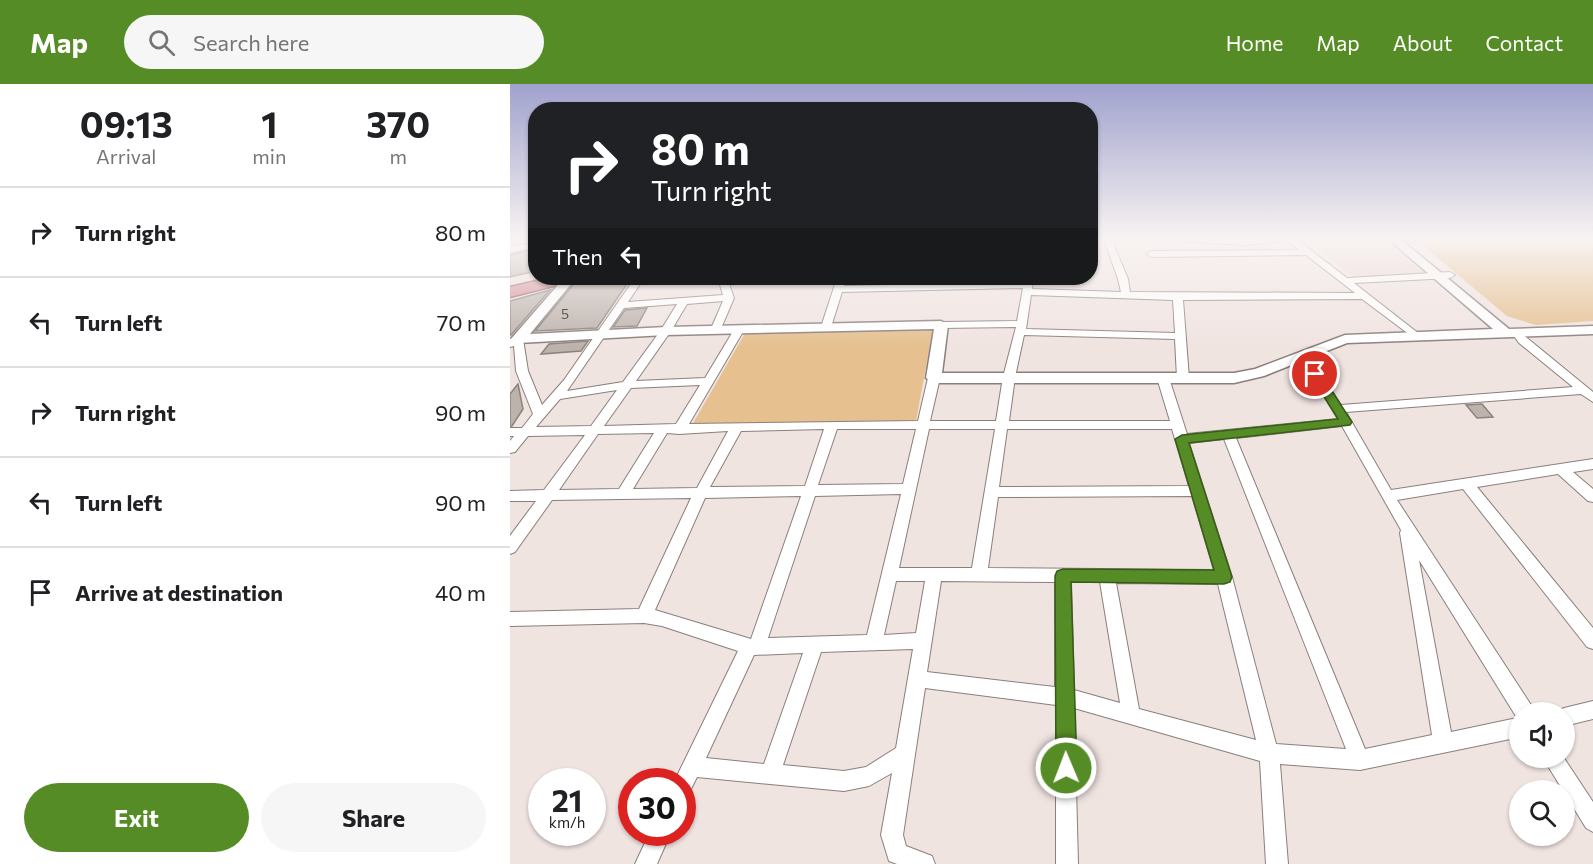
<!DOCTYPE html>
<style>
body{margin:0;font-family:Commissioner,sans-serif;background:#f6f6f6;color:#202124;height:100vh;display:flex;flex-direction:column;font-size:22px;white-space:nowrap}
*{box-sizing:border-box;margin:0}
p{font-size:20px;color:#757577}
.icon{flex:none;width:33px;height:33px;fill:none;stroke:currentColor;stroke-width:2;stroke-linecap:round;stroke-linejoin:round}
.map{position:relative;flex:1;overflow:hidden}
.drawer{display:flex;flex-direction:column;background:#fff;width:510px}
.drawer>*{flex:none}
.guide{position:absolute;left:18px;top:18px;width:570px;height:183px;border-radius:24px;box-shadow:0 2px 4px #0004;background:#202124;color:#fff;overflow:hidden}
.fabs{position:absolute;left:999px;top:618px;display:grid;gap:12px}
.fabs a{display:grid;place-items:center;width:66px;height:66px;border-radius:50%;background:#fff;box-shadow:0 2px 4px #0004;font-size:30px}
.speed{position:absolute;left:18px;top:684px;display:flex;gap:12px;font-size:30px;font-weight:700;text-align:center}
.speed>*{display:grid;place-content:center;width:78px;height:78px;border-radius:50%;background:#fff;box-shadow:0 2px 4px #0004;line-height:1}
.speed small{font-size:15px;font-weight:400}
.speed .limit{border:9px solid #d22;background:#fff;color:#111}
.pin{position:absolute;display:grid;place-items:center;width:51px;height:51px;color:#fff;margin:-26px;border:3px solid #fff;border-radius:50%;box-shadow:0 2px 6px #0007}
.me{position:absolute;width:66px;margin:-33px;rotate:359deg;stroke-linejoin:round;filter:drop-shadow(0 0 4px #0008)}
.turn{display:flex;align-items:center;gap:21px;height:126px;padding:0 24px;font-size:27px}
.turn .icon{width:78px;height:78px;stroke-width:2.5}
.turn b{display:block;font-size:42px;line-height:51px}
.then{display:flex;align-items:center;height:57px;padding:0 24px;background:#0003;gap:12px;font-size:22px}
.eta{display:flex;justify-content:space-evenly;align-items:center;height:102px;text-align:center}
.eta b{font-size:36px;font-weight:700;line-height:42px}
.primary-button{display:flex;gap:12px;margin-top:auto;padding:12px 24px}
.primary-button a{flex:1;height:69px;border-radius:36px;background:#568c25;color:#fff;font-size:24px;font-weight:700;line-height:69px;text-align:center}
.primary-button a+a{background:#f6f6f6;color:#202124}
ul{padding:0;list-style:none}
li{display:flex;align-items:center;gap:18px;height:90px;padding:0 24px;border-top:2px solid #e0e0e0}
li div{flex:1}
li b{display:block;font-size:22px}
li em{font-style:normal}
header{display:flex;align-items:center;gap:36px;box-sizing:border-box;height:84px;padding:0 30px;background:#568c25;color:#fff}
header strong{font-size:28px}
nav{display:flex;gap:33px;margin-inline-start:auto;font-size:21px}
.search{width:420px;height:54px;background:#f6f6f6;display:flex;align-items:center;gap:15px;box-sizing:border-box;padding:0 21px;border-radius:33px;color:#757577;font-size:22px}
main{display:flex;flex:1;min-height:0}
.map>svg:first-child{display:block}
.built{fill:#ebd7d3}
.green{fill:#e6c08f}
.building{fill:#bdb3ad;stroke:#8c837d;stroke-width:1.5}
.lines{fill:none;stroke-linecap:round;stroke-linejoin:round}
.minor-casing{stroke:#8a7f7c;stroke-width:2}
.tertiary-casing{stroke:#8a7f7c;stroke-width:3}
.trunk-casing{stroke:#975d63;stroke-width:3}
.minor{fill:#fff;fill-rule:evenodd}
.tertiary{fill:#fff;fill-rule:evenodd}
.trunk{fill:#d38e96;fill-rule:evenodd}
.route{fill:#568c25;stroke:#385b18;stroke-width:1.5}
.labels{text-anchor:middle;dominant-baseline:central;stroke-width:5;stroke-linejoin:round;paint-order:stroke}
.number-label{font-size:14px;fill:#5d5754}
</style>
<header>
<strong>Map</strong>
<div class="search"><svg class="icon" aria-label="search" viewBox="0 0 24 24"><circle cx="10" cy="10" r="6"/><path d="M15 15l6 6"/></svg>Search here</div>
<nav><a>Home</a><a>Map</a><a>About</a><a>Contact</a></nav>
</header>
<main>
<section class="drawer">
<div class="eta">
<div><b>09:13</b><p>Arrival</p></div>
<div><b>1</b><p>min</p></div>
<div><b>370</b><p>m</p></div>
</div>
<ul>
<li><svg class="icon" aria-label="right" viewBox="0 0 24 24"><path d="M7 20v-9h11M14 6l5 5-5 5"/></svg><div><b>Turn right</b></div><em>80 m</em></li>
<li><svg class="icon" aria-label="left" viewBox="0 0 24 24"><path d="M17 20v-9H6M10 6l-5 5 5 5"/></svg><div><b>Turn left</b></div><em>70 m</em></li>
<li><svg class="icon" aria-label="right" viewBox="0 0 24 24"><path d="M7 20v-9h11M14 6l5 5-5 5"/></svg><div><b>Turn right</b></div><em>90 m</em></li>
<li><svg class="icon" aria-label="left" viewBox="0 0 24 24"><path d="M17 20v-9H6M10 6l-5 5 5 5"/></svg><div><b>Turn left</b></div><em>90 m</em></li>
<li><svg class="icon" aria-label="arrive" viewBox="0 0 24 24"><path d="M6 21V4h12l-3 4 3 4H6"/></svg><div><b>Arrive at destination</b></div><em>40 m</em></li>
</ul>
<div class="primary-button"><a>Exit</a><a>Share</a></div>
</section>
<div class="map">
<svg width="1083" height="780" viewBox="0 0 1083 780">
<rect width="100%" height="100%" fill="#f0e4e1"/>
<path class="built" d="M 794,154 L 876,154 L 917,189 L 845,194 Z"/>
<path class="green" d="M 904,154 L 1083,154 L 1083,237 L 1026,241 L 997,232 Z
M 423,245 L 406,337 L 182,341 L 235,249 Z"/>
<path class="building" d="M 26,165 L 26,187 L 0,193 L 0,171 Z
M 88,194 L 121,194 L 87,244 L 25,247 L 64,200 Z
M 40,206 L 1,251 L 0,251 L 0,217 Z
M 137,224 L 127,242 L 103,243 L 115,226 Z
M 78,257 L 71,267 L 31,270 L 39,260 Z
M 8,300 L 13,325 L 2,342 L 0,342 L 0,310 Z
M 972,320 L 983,333 L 967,334 L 956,321 Z"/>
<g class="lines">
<defs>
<path id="minor" d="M 580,154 L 601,154 L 618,195 L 620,208 L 845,209 L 796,171 L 641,173 L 637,170 L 641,167 L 789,166 L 778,157 L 735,161 L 667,157 L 663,154 L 735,155 L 785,154 L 837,194 L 940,188 L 945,191 L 940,194 L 844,199 L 908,249 L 909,251 L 904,254 L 852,215 L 673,216 L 679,294 L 673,297 L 667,294 L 665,255 L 514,251 L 505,293 L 499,337 L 660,337 L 647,294 L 653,291 L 659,294 L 677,350 L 828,335 L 789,272 L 794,269 L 798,270 L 831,321 L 1063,303 L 1009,259 L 1001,248 L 1006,245 L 1083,308 L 1083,318 L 1071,310 L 836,328 L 881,406 L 1083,375 L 1083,385 L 1063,388 L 1083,405 L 1083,418 L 1078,417 L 1048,390 L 967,403 L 1083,544 L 1083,565 L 1077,563 L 953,405 L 887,416 L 1021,621 L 1023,628 L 1010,628 L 1010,653 L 850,686 L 770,680 L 778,780 L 756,780 L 750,677 L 564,624 L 568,780 L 546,780 L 546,621 L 415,604 L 393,751 L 396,762 L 422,772 L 425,780 L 387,780 L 379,777 L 371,751 L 382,689 L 359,702 L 334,707 L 187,693 L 179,709 L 172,712 L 172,698 L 164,698 L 228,567 L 152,542 L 134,539 L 0,542 L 0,528 L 129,525 L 181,414 L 42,416 L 5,468 L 0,470 L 0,452 L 26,417 L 0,417 L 0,407 L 34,406 L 75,351 L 18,352 L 5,368 L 0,369 L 0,357 L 4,352 L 0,352 L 0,344 L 12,344 L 23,330 L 6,287 L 4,262 L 0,263 L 0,255 L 8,252 L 13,255 L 18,287 L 32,321 L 54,296 L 125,194 L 134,194 L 118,218 L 213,211 L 208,194 L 217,194 L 224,214 L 209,249 L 201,249 L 200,247 L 213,217 L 177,220 L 161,247 L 126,297 L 195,294 L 225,244 L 233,244 L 234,246 L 179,340 L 408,337 L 418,294 L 424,291 L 430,294 L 420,337 L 486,337 L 493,293 L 506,243 L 431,244 L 426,241 L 431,238 L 507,237 L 513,204 L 332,208 L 321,243 L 316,246 L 312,245 L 311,243 L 327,194 L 336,194 L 334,202 L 514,198 L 515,194 L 523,194 L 522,205 L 611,208 L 608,195 L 594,156 L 580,158 ZM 521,211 L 663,216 L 665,249 L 516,245 ZM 167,220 L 151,246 L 113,298 L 57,307 L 114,224 ZM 190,301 L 166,340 L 94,342 L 121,304 ZM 107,306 L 81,342 L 26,343 L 50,315 ZM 832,342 L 891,446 L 890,449 L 922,651 L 855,665 L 726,354 ZM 314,345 L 295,402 L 200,403 L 231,347 ZM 327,345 L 406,345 L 393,400 L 308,401 ZM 419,345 L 485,345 L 462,484 L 389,484 ZM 497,345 L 662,345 L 679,402 L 489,403 ZM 218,347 L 187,404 L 123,405 L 157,349 L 169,350 ZM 144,349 L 109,405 L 49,406 L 88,350 ZM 714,355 L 836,665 L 766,660 L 722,493 L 679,359 ZM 391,410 L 357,551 L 258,554 L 305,412 ZM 291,412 L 241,555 L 145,526 L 195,414 ZM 682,412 L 704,486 L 478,484 L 488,413 ZM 909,476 L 1007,634 L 941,648 ZM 386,497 L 415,497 L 406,549 L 374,551 ZM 431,497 L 545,498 L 545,603 L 417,588 ZM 561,498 L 590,498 L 610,619 L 564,606 ZM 606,499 L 708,500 L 746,656 L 629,625 ZM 403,565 L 386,664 L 356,683 L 334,687 L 273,681 L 311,568 ZM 293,569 L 254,680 L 196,674 L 244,571 Z
M 26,158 L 26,163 L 0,169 L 0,163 Z
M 1083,617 L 1083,635 L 1054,642 L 1054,628 L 1046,628 L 1054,624 Z
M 1033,674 L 1054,674 L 1083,718 L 1083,748 L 1076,744 Z
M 140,748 L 161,748 L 147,780 L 125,780 Z"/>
<path id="tertiary" d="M 877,154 L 889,154 L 999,245 L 1083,242 L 1083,250 L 837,259 L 754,292 L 724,299 L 424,299 L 416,294 L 424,245 L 156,251 L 8,259 L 1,255 L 54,194 L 66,194 L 20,250 L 156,243 L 431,237 L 438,241 L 432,289 L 724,289 L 745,285 L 835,251 L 983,245 Z"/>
<path id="trunk" d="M 39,194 L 65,194 L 63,197 L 0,213 L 0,203 Z"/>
</defs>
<use href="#minor" class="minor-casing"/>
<use href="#tertiary" class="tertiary-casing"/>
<use href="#trunk" class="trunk-casing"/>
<use href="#minor" class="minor"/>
<use href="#tertiary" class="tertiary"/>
<use href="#trunk" class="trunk"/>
</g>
<linearGradient id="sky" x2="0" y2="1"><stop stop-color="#9fa2cd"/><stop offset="0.59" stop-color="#f8f3f2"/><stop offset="1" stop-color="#f8f3f2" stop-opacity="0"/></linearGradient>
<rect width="1083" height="263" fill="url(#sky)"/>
<path class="route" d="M 805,286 L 809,287 L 840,335 L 842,338 L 840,341 L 679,359 L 722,493 L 720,498 L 714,500 L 561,498 L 567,684 L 564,691 L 556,694 L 549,691 L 546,684 L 545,492 L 547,487 L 553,485 L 704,486 L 665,355 L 672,351 L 828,335 L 800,290 Z"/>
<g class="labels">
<g class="number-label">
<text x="55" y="229">5</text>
</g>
</g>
</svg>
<div class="fabs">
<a><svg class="icon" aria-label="sound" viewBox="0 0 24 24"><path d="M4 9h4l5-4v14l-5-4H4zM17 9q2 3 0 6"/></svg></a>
<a><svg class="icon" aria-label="search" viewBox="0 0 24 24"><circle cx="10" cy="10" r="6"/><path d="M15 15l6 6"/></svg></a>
</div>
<div class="speed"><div>21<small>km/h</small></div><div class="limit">30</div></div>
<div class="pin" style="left:805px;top:290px;background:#d93025"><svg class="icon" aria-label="arrive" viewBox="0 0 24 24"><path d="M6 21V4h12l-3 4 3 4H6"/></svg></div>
<svg class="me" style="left:556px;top:684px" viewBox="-20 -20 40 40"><circle r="17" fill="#568c25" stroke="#fff" stroke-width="3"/><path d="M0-11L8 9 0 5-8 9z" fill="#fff"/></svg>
<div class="guide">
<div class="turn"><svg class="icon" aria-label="right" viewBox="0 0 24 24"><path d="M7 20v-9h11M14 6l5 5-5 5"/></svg><div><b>80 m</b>Turn right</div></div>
<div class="then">Then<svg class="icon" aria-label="left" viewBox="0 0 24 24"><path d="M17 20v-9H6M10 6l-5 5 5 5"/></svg></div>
</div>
</div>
</main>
